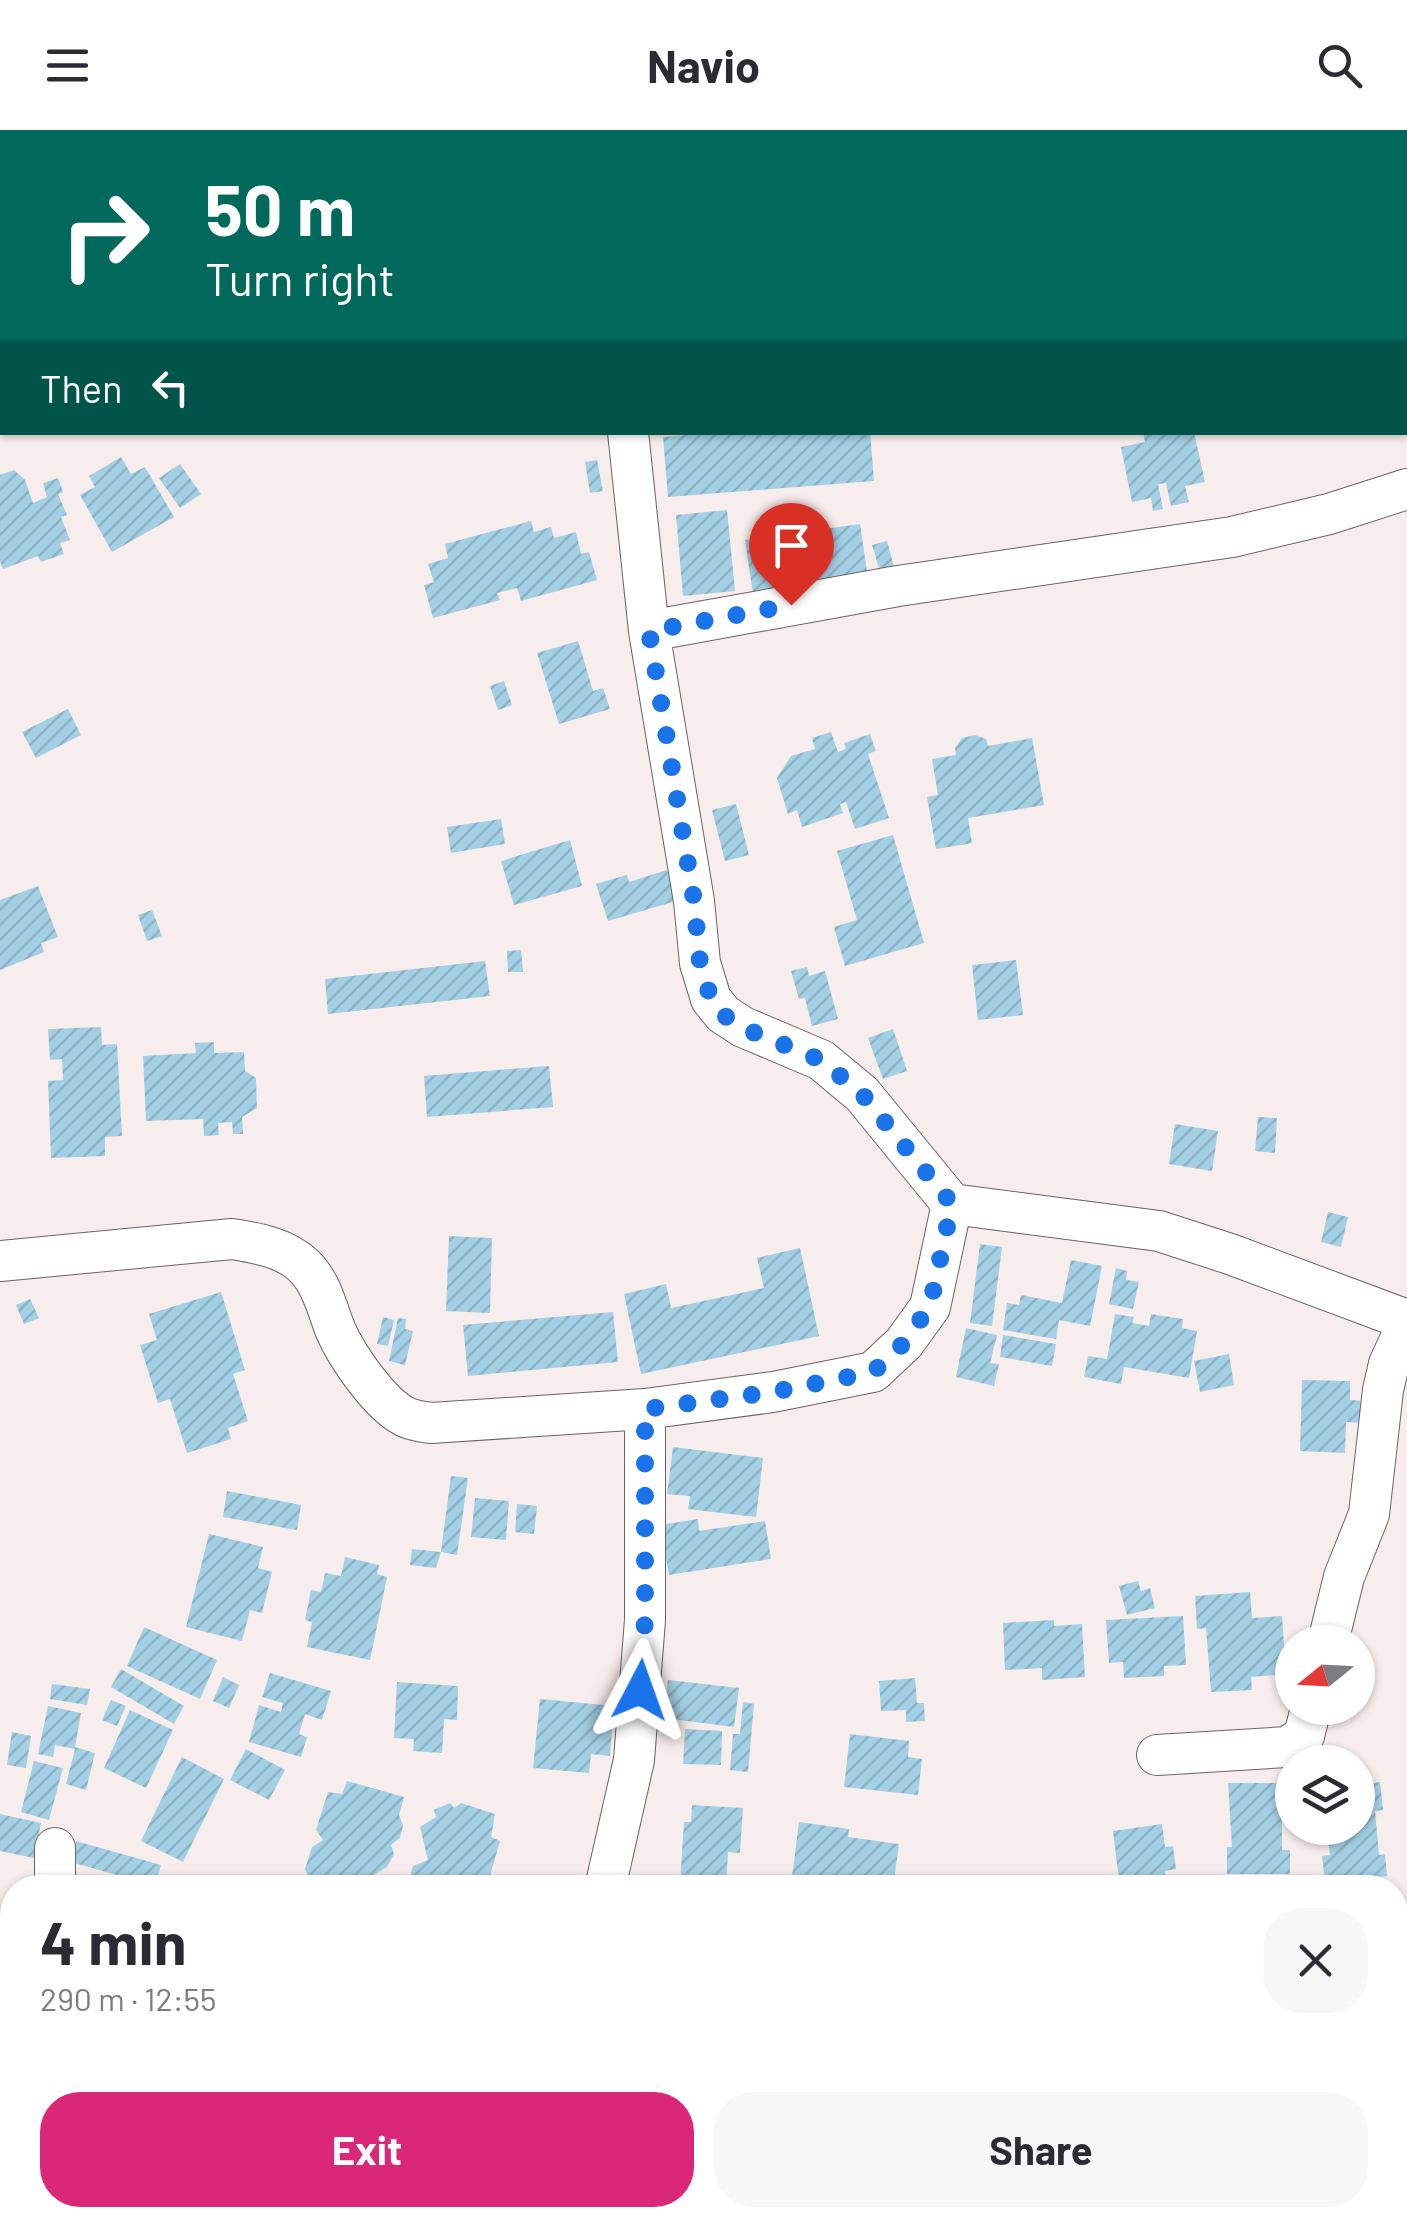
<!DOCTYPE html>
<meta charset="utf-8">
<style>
body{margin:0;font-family:Barlow,sans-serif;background:#f7f7f7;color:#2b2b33;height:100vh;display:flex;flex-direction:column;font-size:38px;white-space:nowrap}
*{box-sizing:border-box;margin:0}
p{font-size:32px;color:#7c7c81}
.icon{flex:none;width:55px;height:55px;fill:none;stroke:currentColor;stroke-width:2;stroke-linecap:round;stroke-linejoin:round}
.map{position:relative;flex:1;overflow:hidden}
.side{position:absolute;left:0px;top:1745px;width:1408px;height:352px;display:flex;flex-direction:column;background:#fff;border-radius:40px 40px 0 0;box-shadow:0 2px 8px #0004}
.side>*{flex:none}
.top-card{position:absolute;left:0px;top:0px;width:1408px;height:305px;box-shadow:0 2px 8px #0004;background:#00695c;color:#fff;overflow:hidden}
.needle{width:65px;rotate:252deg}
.tools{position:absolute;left:1275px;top:1495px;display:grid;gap:20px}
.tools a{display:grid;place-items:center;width:100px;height:100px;border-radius:50%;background:#fff;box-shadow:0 2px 8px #0004;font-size:50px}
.pin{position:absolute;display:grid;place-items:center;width:85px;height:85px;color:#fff;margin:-102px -42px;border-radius:50% 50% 50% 0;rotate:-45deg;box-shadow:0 0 10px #0007}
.pin .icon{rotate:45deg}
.me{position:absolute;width:110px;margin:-55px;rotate:4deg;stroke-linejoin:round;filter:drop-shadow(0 0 8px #0008)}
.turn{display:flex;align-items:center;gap:35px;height:210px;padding:0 40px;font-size:45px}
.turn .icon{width:130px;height:130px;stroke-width:2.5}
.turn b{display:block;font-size:70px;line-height:85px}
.then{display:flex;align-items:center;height:95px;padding:0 40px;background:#0003;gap:20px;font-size:38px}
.round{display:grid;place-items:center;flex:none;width:105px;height:105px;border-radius:40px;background:#f7f7f7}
.head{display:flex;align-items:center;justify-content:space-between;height:170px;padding:0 40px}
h1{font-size:60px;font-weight:700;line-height:75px}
.primary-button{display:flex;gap:20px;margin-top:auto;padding:20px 40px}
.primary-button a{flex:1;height:115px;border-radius:40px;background:#db2777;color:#fff;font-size:40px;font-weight:700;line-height:115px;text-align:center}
.primary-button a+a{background:#f7f7f7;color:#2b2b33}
header{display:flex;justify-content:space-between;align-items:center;height:130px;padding:0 40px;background:#fff;font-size:45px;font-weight:700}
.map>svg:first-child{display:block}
.building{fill:url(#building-hatch)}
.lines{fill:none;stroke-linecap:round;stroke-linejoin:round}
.street-casing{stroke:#6b6362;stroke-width:42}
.street{stroke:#fff;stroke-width:40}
.route{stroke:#1a73e8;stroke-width:18;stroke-dasharray:0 32.4}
</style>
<header><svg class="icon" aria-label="menu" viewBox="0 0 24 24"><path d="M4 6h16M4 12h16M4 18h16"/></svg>Navio<svg class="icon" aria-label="search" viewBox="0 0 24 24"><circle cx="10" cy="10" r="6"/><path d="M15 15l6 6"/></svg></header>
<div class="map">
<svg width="1407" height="2097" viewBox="0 0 1407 2097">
<defs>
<pattern id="building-hatch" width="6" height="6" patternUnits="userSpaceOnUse" patternTransform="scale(2.5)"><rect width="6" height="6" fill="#a4d0e5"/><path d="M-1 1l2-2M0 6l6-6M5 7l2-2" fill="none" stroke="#8db2c4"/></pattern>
</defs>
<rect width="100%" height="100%" fill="#f7edec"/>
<path class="building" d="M 723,302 L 870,302 L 874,351 L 668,367 L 663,307 Z
M 1143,302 L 1194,302 L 1205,352 L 1185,356 L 1189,372 L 1171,376 L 1166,353 L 1158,354 L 1163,379 L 1153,381 L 1151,368 L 1132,372 L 1121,317 L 1145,312 Z
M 121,327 L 131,344 L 145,337 L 174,387 L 112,422 L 80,365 L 95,357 L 89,346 Z
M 597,330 L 603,361 L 590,363 L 585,332 Z
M 180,334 L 201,364 L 180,378 L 159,348 Z
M 14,340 L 25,350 L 33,373 L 47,367 L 43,353 L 58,348 L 63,362 L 58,364 L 67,385 L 61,387 L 70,410 L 60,413 L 64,424 L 41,432 L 38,426 L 3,439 L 0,431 L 0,345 Z
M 727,380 L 735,461 L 683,466 L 676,385 Z
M 531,391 L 534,402 L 551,397 L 554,408 L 576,402 L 581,424 L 589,422 L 597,450 L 521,471 L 517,458 L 497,463 L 500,470 L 433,488 L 424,455 L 434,452 L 428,434 L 448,428 L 445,414 Z
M 860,394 L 868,448 L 753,464 L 745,410 Z
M 887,411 L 896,444 L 882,448 L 872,415 Z
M 578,511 L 593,561 L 603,558 L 610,579 L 559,594 L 537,523 Z
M 504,551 L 512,575 L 498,580 L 490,556 Z
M 68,579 L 81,605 L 36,628 L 22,602 Z
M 831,602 L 838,622 L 846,619 L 844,613 L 870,604 L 876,621 L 868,624 L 889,688 L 855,699 L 846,672 L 840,674 L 843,683 L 802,697 L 797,680 L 788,684 L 777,648 L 791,626 L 815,619 L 812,608 Z
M 975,605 L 986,609 L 988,616 L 1032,608 L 1044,675 L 968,688 L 972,713 L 936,719 L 927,667 L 938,665 L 932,629 L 956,625 L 955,618 L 962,608 Z
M 736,674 L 749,725 L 725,731 L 712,680 Z
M 501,689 L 505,714 L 451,723 L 447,697 Z
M 893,705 L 924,813 L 845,836 L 834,797 L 857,790 L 837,721 Z
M 570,710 L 582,756 L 514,775 L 501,731 Z
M 667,740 L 676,771 L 608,791 L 596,754 L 627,745 L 629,752 Z
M 38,756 L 58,807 L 41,813 L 44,822 L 0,840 L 0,770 Z
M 152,780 L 162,806 L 147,811 L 138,785 Z
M 521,820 L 523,842 L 508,842 L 507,821 Z
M 1016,830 L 1023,885 L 978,890 L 972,835 Z
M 485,831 L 490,866 L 328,884 L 325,849 Z
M 807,837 L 809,846 L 825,841 L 838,889 L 812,896 L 805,868 L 799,869 L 791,841 Z
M 101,897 L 102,915 L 117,914 L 122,1006 L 105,1007 L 105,1026 L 51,1028 L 48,951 L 63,950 L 62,929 L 50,930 L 48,899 Z
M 893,899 L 907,941 L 883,949 L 868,908 Z
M 214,912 L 214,923 L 244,922 L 245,941 L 256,948 L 257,978 L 242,987 L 243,1004 L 233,1004 L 232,992 L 218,993 L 219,1005 L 204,1006 L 203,989 L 146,991 L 143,926 L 196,923 L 195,913 Z
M 549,936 L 553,977 L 427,987 L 424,946 Z
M 1258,987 L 1277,988 L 1275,1023 L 1255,1021 Z
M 1175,994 L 1218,1001 L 1212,1041 L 1169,1034 Z
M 1328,1082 L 1348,1087 L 1341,1117 L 1321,1112 Z
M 449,1106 L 492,1108 L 490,1183 L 446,1181 Z
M 980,1114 L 1002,1117 L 992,1196 L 970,1193 Z
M 800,1118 L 819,1206 L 641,1244 L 624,1164 L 666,1154 L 671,1178 L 764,1158 L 757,1128 Z
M 1071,1130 L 1102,1136 L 1090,1196 L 1059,1190 L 1056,1209 L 1003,1200 L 1007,1173 L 1019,1175 L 1021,1165 L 1062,1173 Z
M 1116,1138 L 1127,1141 L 1126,1150 L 1139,1152 L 1133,1179 L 1109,1174 Z
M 221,1162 L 245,1240 L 233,1244 L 248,1291 L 228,1298 L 231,1309 L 187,1323 L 170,1269 L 158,1273 L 140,1215 L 157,1210 L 149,1184 Z
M 30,1169 L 39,1188 L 24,1194 L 16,1175 Z
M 613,1182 L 618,1232 L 468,1246 L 463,1195 Z
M 1115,1184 L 1134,1187 L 1132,1193 L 1149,1196 L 1151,1184 L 1183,1189 L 1182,1198 L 1197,1201 L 1189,1248 L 1124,1237 L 1121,1254 L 1084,1247 L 1088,1226 L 1107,1229 Z
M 383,1187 L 394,1190 L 388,1216 L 377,1214 Z
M 398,1188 L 406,1189 L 405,1199 L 413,1201 L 405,1235 L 389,1231 Z
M 966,1198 L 997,1205 L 990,1233 L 999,1234 L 994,1256 L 956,1247 Z
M 1003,1205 L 1056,1214 L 1052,1236 L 1000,1227 Z
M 1229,1224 L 1234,1255 L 1200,1262 L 1194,1231 Z
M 1302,1250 L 1350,1251 L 1350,1270 L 1364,1271 L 1363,1293 L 1346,1292 L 1345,1323 L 1300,1321 Z
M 673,1317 L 763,1328 L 756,1387 L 688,1379 L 690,1366 L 667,1364 Z
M 451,1346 L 468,1348 L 457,1425 L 441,1422 Z
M 227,1361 L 301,1375 L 297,1400 L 223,1387 Z
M 475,1368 L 509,1371 L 506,1410 L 471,1407 Z
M 517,1374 L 537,1376 L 534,1404 L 515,1402 Z
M 698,1389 L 699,1401 L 765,1391 L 771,1429 L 669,1445 L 660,1395 Z
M 209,1404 L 263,1417 L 258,1438 L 272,1442 L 262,1483 L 250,1480 L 242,1511 L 186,1497 Z
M 412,1419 L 441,1422 L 436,1438 L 410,1435 Z
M 345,1427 L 379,1435 L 377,1444 L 387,1447 L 370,1530 L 307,1517 L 312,1492 L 305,1490 L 311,1460 L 321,1462 L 325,1443 L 341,1446 Z
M 1138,1451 L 1141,1461 L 1150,1458 L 1155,1478 L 1127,1485 L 1119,1456 Z
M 1250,1462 L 1252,1488 L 1282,1486 L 1286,1544 L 1251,1547 L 1252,1560 L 1211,1562 L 1206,1498 L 1197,1499 L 1195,1466 Z
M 1183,1486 L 1186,1535 L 1164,1536 L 1164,1546 L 1124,1548 L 1123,1532 L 1109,1533 L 1106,1490 Z
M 1054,1490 L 1054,1496 L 1082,1494 L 1085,1547 L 1042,1550 L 1042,1538 L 1005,1540 L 1003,1493 Z
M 144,1497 L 217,1530 L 200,1569 L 127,1536 Z
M 121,1539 L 184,1576 L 174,1594 L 111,1557 Z
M 270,1543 L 331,1561 L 322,1590 L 305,1584 L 299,1604 L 307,1607 L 301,1627 L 249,1612 L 259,1575 L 281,1582 L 283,1573 L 262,1567 Z
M 223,1547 L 239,1555 L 229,1578 L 213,1571 Z
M 915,1548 L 917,1573 L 924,1573 L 925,1591 L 906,1592 L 906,1580 L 881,1581 L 879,1551 Z
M 668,1550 L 739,1558 L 734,1597 L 663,1588 Z
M 397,1552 L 458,1556 L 457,1590 L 444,1589 L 442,1623 L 413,1621 L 414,1609 L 394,1608 Z
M 52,1554 L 90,1559 L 87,1575 L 50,1569 Z
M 540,1569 L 614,1576 L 610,1626 L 591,1624 L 589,1643 L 533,1638 Z
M 111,1570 L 126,1576 L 117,1596 L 102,1590 Z
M 743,1572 L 754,1574 L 748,1642 L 730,1640 L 733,1604 L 740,1604 Z
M 48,1576 L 81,1583 L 75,1617 L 95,1623 L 86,1660 L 66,1654 L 75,1619 L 55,1615 L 53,1627 L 38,1624 Z
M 130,1580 L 173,1600 L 146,1658 L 104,1638 Z
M 685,1599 L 722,1601 L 721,1635 L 683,1634 Z
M 12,1602 L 31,1606 L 26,1638 L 7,1635 Z
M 850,1604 L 909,1611 L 908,1627 L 922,1629 L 918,1665 L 844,1657 Z
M 246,1619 L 285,1640 L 269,1670 L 230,1650 Z
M 182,1627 L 224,1649 L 183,1732 L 141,1711 Z
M 34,1631 L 63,1638 L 49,1690 L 21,1682 Z
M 347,1651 L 404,1667 L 399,1685 L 403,1695 L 400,1708 L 391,1715 L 394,1724 L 387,1737 L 374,1745 L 380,1758 L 310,1758 L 311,1752 L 305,1739 L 312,1717 L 323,1710 L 316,1700 L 328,1662 L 342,1664 Z
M 1380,1652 L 1383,1680 L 1375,1681 L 1379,1725 L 1385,1724 L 1387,1746 L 1325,1752 L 1322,1726 L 1330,1725 L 1327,1698 L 1358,1698 L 1358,1655 Z
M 1228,1653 L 1291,1653 L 1291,1679 L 1282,1680 L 1282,1720 L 1290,1720 L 1290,1744 L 1227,1744 L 1227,1717 L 1232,1717 Z
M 450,1673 L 454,1678 L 461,1673 L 495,1684 L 491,1707 L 500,1711 L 489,1749 L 478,1746 L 478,1758 L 407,1758 L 413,1736 L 428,1730 L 420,1697 L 436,1687 L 434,1680 Z
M 692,1675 L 743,1678 L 740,1723 L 728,1722 L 726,1757 L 680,1754 L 684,1692 L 691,1692 Z
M 0,1684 L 41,1693 L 34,1728 L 0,1721 Z
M 799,1692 L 849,1699 L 848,1707 L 899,1714 L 893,1758 L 837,1758 L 838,1753 L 792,1747 Z
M 1162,1694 L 1165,1717 L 1173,1716 L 1176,1739 L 1165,1741 L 1166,1755 L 1120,1758 L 1113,1701 Z
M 76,1711 L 161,1735 L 155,1756 L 71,1732 Z
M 67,1744 L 109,1747 L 108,1758 L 67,1758 Z
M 12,1807 L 12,1858 L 0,1858 L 0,1808 Z
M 11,2002 L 12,2002 L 12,2080 L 0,2077 L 0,2009 L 9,2010 Z
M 302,2085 L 329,2085 L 326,2097 L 300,2097 Z
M 478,2085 L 489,2085 L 534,2097 L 476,2097 Z
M 632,2085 L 678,2085 L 674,2097 L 628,2097 Z
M 756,2085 L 801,2085 L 803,2096 L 757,2097 Z
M 870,2085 L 894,2085 L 896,2097 L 854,2097 L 853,2088 Z"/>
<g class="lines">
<defs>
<path id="street" d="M 676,2 L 677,0
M 628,302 L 649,501 L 694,771 L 700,833 L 711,869 L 723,884 L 743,897 L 821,930 L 862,964 L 952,1074
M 649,501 L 898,456 L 1232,407 L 1329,384 L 1407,359
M 0,1131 L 232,1109 C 257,1113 286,1118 304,1136 C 321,1152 327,1178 335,1199 C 346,1225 381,1277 408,1288 C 415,1291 424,1292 431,1293 L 645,1279 L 773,1262 L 873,1242 L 904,1213 L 930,1177 L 952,1074 L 1159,1101 L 1230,1124 L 1407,1190
M 1328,1512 L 1344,1447 L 1369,1384 L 1383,1260 L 1389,1234 L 1407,1195
M 1157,1625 L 1287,1617 L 1304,1606 L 1311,1578
M 55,1758 L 55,1718
M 605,1758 L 634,1630 L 645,1490 L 645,1279
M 0,1934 L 12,1937
M 1395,1973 L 1407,1971
M 196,2097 L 199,2085"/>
</defs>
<use href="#street" class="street-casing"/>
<use href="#street" class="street"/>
</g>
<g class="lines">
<path class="route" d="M 640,1560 L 645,1490 L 645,1279 L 773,1262 L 873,1242 L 904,1213 L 930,1176 L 952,1074 L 862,964 L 821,930 L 743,898 L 722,884 L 711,869 L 700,833 L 694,770 L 649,501 L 791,475"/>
</g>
</svg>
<div class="tools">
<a><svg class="needle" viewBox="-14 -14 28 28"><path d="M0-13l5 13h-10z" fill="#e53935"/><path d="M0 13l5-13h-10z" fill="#7c7c81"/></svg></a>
<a><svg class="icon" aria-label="layers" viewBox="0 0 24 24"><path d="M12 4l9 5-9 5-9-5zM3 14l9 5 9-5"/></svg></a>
</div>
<div class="pin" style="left:791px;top:475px;background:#d93025"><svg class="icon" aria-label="arrive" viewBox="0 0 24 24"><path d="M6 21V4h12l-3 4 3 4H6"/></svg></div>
<svg class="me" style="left:640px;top:1560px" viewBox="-20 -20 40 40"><path d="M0-17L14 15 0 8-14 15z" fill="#1a73e8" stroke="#fff" stroke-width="4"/></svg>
<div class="top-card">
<div class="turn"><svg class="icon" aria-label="right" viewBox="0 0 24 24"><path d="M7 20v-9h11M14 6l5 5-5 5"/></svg><div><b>50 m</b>Turn right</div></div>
<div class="then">Then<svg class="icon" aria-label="left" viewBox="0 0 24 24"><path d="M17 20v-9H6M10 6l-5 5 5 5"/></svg></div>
</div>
<section class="side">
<div class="head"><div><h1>4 min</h1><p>290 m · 12:55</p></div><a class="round"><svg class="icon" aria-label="close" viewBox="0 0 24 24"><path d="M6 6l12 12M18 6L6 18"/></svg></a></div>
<div class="primary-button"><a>Exit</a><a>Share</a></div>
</section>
</div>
